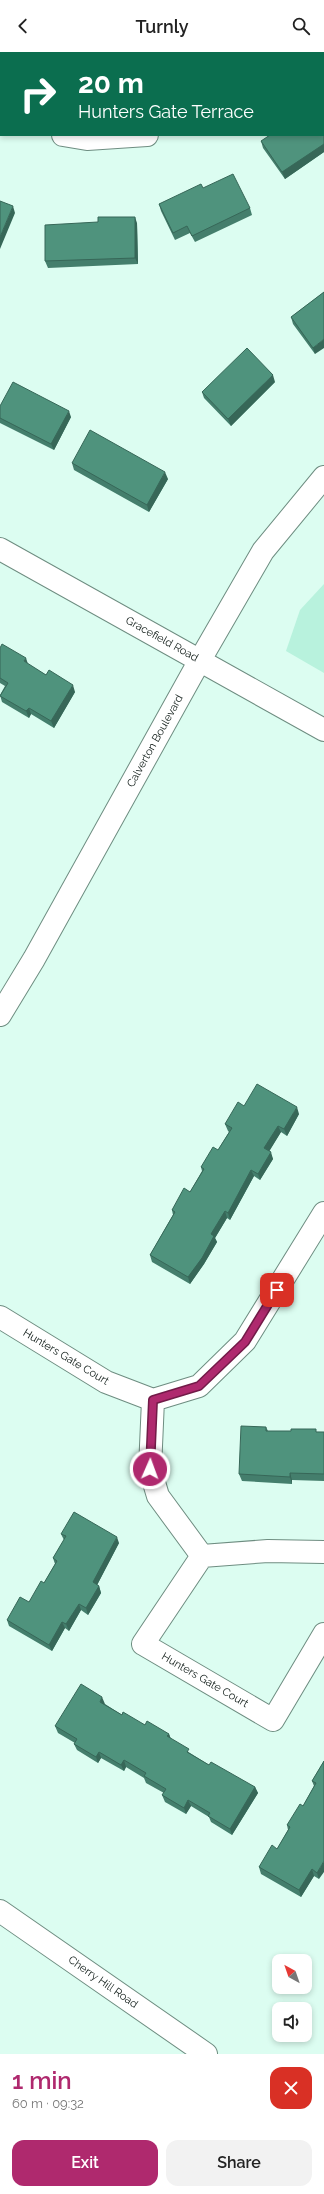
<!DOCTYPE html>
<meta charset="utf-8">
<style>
body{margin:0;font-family:Raleway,sans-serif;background:#f2f2f2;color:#222;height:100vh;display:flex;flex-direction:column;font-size:15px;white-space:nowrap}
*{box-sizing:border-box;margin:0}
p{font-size:13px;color:#767676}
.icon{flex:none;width:22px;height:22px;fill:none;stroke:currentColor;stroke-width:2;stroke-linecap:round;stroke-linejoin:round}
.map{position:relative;height:2002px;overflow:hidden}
.panel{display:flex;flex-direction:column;background:#fff;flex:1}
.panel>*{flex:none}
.hud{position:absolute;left:0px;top:0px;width:324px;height:84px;box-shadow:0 2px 6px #0003;background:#0b6e4f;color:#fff;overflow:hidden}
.needle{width:26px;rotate:320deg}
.buttons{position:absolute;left:272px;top:1902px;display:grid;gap:8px}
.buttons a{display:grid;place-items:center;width:40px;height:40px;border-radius:8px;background:#fff;box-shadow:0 2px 6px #0003;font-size:20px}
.pin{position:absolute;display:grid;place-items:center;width:34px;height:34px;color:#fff;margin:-17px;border-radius:8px;box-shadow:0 2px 6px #0006}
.me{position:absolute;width:44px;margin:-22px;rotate:2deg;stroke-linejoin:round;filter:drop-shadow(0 0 3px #0008)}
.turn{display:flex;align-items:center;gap:14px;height:84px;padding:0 12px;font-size:18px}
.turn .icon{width:52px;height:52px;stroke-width:2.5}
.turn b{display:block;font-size:28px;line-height:34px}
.round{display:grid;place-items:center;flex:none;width:42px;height:42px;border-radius:12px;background:#f2f2f2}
.headline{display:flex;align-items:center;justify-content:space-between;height:68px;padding:0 12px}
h1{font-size:24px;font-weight:600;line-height:30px;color:#af296e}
.button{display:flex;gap:8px;margin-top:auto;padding:8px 12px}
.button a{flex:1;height:46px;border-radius:12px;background:#af296e;color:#fff;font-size:16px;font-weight:600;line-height:46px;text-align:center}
.button a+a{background:#f2f2f2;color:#222}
header{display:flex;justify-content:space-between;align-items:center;height:52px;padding:0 12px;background:#fff;font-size:18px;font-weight:600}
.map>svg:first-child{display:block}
.green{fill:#b8f2dd}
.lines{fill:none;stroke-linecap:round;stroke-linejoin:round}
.minor-casing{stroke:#6e8d81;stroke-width:24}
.tertiary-casing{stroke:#6e8d81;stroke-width:24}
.primary-casing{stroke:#6e8d81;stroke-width:24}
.minor{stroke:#fff;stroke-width:22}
.tertiary{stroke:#fff;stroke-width:22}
.primary{stroke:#fff;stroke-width:22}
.wall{fill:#447e6c}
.shaded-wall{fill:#376758}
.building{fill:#4f937d;stroke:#376758}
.route-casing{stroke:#721b48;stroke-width:10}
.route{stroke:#af296e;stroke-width:7}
.labels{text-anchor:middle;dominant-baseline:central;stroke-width:3;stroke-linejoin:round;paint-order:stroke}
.street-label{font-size:11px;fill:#0f1b17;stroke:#fff}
</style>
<header><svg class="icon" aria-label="back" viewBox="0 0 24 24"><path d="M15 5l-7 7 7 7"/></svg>Turnly<svg class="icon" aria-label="search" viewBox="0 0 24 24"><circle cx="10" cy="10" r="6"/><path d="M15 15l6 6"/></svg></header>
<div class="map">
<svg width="324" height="2002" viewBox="0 0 324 2002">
<rect width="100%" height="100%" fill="#dcfdf1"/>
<path class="green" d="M 324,532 L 324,621 L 286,599 L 300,558 Z"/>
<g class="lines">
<defs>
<path id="minor" d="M 268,1 L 269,0
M 0,64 L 1,65
M 63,83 L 87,87 L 147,83
M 0,497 L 324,678
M 0,1265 L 106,1330 L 153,1348
M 153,1348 L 150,1417 L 158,1444 L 202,1504 L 268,1499 L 324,1500
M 153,1348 L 199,1334 L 245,1289 L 324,1161
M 202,1504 L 143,1592 L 273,1668 L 324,1582"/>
<path id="tertiary" d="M 0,963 L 34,907 L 200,608 L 263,499 L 324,425"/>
<path id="primary" d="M 0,1859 L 206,2002"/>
</defs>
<use href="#minor" class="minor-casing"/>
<use href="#tertiary" class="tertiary-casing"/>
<use href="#primary" class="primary-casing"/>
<use href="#minor" class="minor"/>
<use href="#tertiary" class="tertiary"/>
<use href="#primary" class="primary"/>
</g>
<path class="wall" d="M 60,0 L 80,0 L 67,1 L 61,1 Z
M 324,58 L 324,100 L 285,127 L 263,96 L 261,89 Z
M 203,136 L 250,156 L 252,163 L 195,190 L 190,181 L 175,188 L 161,159 L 159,152 Z
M 137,171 L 138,212 L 48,216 L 45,209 Z
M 324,240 L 315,302 L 293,272 L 291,265 Z
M 275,330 L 231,374 L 204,346 L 202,340 Z
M 0,354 L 71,365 L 54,398 L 0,371 Z
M 72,411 L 168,427 L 149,460 L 74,418 Z
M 0,596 L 75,640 L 54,676 L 31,662 L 29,666 L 2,650 L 0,643 L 5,634 L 0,631 Z
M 244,1054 L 299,1062 L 287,1084 L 281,1080 L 269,1099 L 273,1107 L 260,1128 L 254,1124 L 230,1168 L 227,1166 L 215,1186 L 217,1190 L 204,1212 L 190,1232 L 152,1210 L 150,1203 L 173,1163 L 172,1158 L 190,1140 L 202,1119 L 201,1115 L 218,1098 L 229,1080 L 228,1079 L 225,1072 Z
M 266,1375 L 268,1379 L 324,1380 L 324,1429 L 292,1428 L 292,1432 L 242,1429 L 239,1422 Z
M 61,1482 L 119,1491 L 97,1533 L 99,1534 L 101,1541 L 88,1563 L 81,1558 L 69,1579 L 65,1576 L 52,1599 L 9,1574 L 7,1568 L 29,1550 L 44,1531 L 55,1512 L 53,1506 L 64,1488 Z
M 105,1652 L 122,1663 L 145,1673 L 169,1682 L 171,1687 L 190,1701 L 209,1713 L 255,1735 L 258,1741 L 232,1783 L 211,1770 L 209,1765 L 191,1754 L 186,1762 L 165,1750 L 162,1743 L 164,1741 L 146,1731 L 144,1726 L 126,1715 L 124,1719 L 101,1706 L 98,1711 L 77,1698 L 74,1692 L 75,1691 L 58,1681 L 55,1674 Z
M 324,1709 L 319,1827 L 314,1824 L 301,1845 L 261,1822 L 259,1815 L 277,1797 L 288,1778 L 287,1773 L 303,1754 L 314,1734 L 312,1729 Z"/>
<path class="shaded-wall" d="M 324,92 L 324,100 L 285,127 L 282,120 Z
M 13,154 L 15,161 L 0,197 L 0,185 Z
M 135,165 L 137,171 L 138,212 L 135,206 Z
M 324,287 L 324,296 L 315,302 L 313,296 Z
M 273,323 L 275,330 L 231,374 L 228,367 Z
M 69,359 L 71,365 L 54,398 L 51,392 Z
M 165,420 L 168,427 L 149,460 L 147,453 Z
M 26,606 L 28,612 L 24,609 Z
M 73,633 L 75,640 L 54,676 L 51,669 Z
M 29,656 L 31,662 L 29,666 L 26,659 Z
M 297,1055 L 299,1062 L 287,1084 L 284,1077 Z
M 278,1074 L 281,1080 L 267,1103 L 264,1096 Z
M 271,1100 L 273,1107 L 260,1128 L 258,1122 Z
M 251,1118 L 254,1124 L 230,1168 L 228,1161 Z
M 225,1159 L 227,1166 L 215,1186 L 217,1190 L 204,1212 L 190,1232 L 188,1225 L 211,1182 Z
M 290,1421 L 292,1428 L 292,1432 L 290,1425 Z
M 117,1485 L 119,1491 L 95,1537 L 93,1530 Z
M 99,1534 L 101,1541 L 88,1563 L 86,1556 Z
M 79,1552 L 81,1558 L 69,1579 L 66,1572 Z
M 62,1570 L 65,1576 L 52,1599 L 49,1593 Z
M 102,1645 L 105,1652 L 102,1656 L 100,1650 Z
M 169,1682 L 171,1688 L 167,1684 Z
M 99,1700 L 101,1706 L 98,1711 L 96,1705 Z
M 124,1708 L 126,1715 L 124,1719 L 121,1713 Z
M 255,1735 L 258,1741 L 232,1783 L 230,1777 Z
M 188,1748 L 191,1754 L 186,1762 L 184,1756 Z
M 324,1809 L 324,1820 L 319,1827 L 317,1821 Z
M 312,1817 L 314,1824 L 301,1845 L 299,1838 Z"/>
<path class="building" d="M 323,57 L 324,58 L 324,92 L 282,120 L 261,89 L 270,83 L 323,83 Z
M 233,122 L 250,156 L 192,184 L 187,174 L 173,181 L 159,152 L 201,132 L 203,136 Z
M 0,149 L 13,154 L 0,185 Z
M 98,165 L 135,165 L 135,206 L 45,209 L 45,173 L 98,170 Z
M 324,240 L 324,287 L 313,296 L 291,265 Z
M 247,296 L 273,323 L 228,367 L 202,340 Z
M 13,330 L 69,359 L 51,392 L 0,366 L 0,354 Z
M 90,378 L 165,420 L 147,453 L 72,411 Z
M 2,592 L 26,606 L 24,609 L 46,623 L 49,618 L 73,633 L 51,669 L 29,656 L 26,659 L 0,644 L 8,631 L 0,626 L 0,596 Z
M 257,1032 L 297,1055 L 284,1077 L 278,1074 L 264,1096 L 271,1100 L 258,1122 L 251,1118 L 228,1161 L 225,1159 L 211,1182 L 214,1184 L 202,1206 L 188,1225 L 150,1203 L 175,1160 L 172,1158 L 184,1136 L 190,1140 L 204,1117 L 201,1115 L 213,1095 L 218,1098 L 232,1076 L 225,1072 L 238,1050 L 244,1054 Z
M 241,1374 L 266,1375 L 266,1379 L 291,1379 L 291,1377 L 316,1377 L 316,1380 L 324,1380 L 324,1422 L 290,1421 L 290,1425 L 239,1422 Z
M 74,1460 L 117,1485 L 93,1530 L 99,1534 L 86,1556 L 79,1552 L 66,1572 L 62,1570 L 49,1593 L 7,1568 L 20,1545 L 29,1550 L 41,1529 L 44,1531 L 57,1509 L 53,1506 L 66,1484 L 61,1482 Z
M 81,1632 L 102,1645 L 100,1650 L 122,1663 L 123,1660 L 145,1673 L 147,1669 L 169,1682 L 167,1684 L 189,1697 L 187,1700 L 209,1713 L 211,1710 L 255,1735 L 230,1777 L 208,1764 L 210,1761 L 188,1748 L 184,1756 L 162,1743 L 166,1737 L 144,1724 L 146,1721 L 124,1708 L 121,1713 L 99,1700 L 96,1705 L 74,1692 L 77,1687 L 55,1674 Z
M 324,1709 L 324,1809 L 317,1821 L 312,1817 L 299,1838 L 259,1815 L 272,1793 L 277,1797 L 290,1775 L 287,1773 L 300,1752 L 303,1754 L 316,1731 L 312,1729 Z"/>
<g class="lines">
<defs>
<path id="route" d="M 150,1417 L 153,1348 L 199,1334 L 245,1290 L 277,1238"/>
</defs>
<use href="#route" class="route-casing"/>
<use href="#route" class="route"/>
</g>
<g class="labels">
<g class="street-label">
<text transform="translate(162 587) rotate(29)">Gracefield Road</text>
<text transform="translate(155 689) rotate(-61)">Calverton Boulevard</text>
<text transform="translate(66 1305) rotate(31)">Hunters Gate Court</text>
<text transform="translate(205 1628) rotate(30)">Hunters Gate Court</text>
<text transform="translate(103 1930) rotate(35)">Cherry Hill Road</text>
</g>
</g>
</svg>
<div class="buttons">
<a><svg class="needle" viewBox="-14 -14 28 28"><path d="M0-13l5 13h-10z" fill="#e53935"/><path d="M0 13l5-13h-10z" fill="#767676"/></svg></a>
<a><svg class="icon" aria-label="sound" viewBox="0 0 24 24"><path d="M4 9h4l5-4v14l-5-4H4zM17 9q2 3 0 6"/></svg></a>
</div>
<div class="pin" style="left:277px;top:1238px;background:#d93025"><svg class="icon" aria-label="arrive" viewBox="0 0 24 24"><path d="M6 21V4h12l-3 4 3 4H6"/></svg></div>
<svg class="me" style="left:150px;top:1417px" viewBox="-20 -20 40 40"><circle r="17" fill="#af296e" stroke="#fff" stroke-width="3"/><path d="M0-11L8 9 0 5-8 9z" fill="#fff"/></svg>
<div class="hud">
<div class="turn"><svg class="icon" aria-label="right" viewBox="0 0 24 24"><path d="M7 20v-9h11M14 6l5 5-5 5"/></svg><div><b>20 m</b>Hunters Gate Terrace</div></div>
</div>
</div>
<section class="panel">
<div class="headline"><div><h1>1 min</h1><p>60 m · 09:32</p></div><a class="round" style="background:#d93025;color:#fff"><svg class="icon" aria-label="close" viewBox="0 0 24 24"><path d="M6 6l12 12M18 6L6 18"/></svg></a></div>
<div class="button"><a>Exit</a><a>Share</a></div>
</section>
